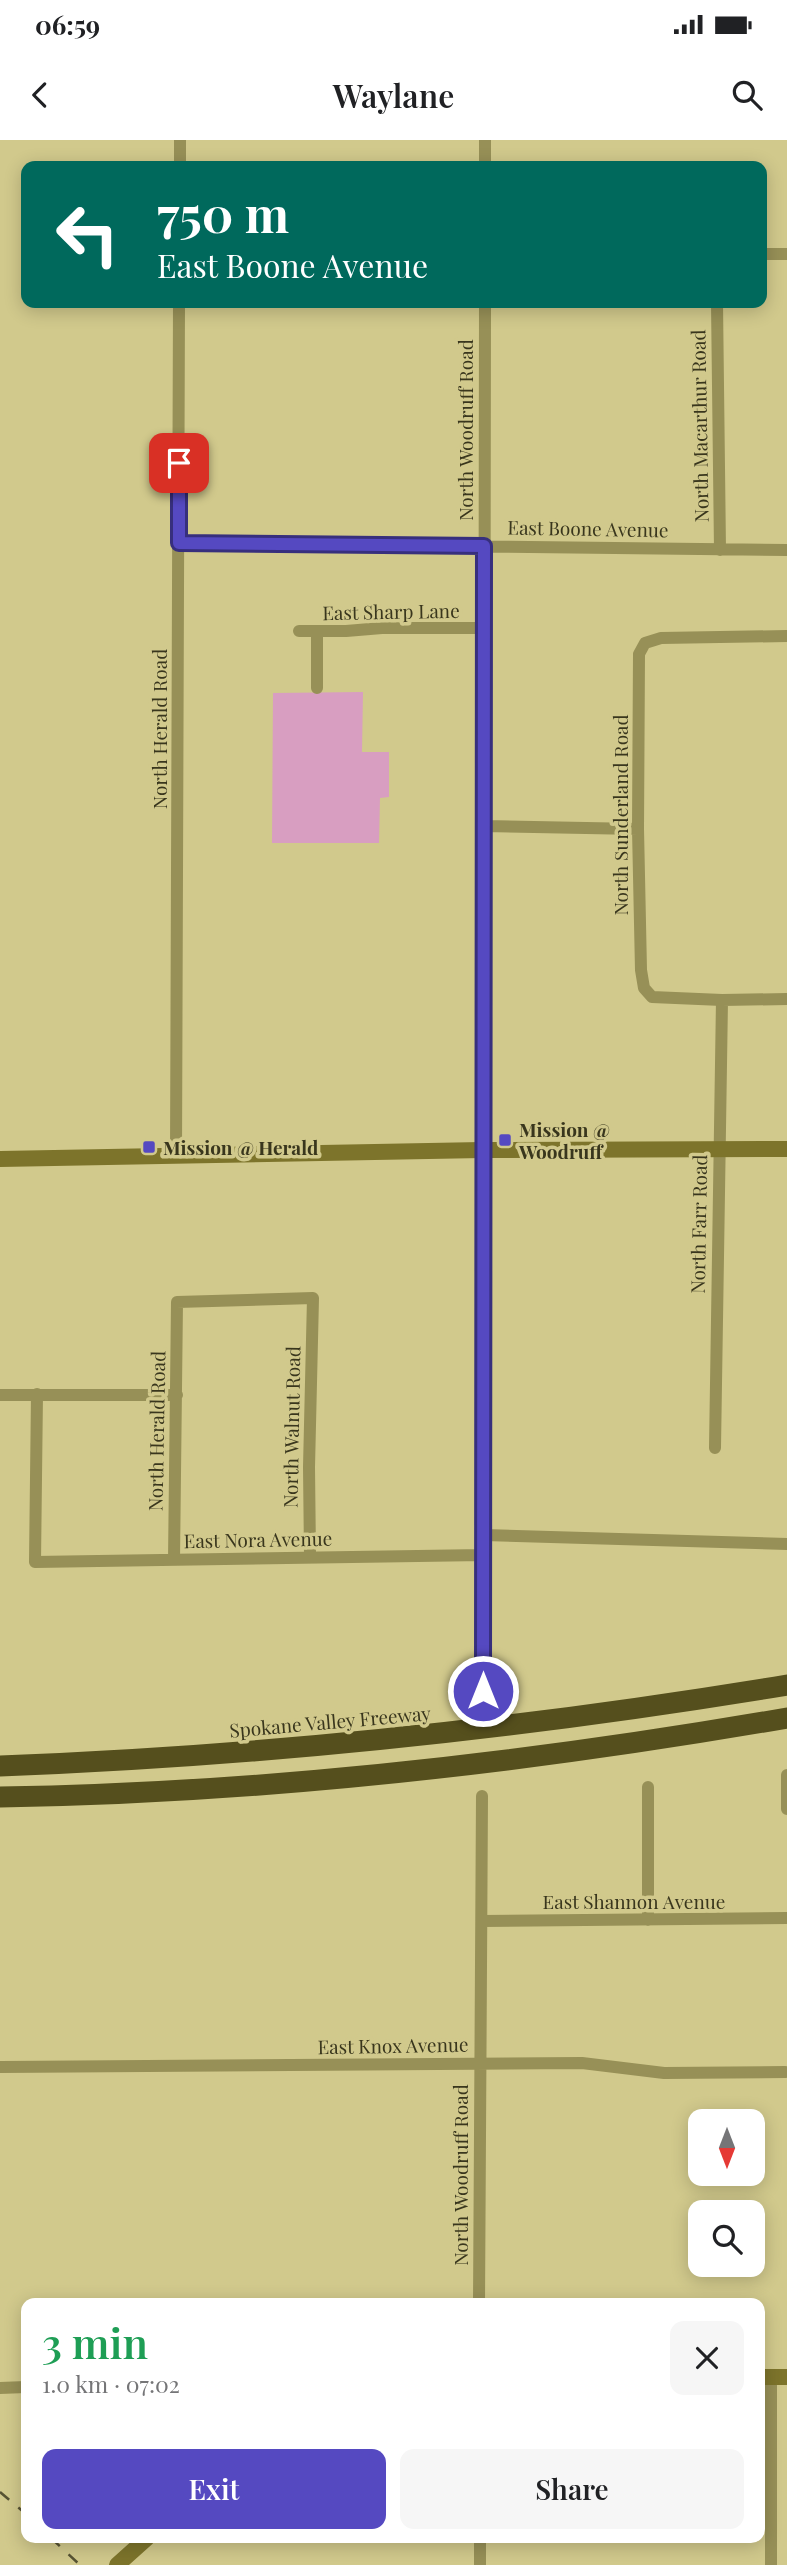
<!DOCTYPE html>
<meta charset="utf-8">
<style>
body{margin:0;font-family:"Playfair Display",serif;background:#f6f6f6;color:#202124;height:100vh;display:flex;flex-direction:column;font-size:26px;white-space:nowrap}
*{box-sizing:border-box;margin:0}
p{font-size:23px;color:#757577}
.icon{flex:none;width:38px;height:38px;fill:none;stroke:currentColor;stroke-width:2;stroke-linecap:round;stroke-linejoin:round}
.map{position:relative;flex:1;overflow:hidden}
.panel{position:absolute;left:21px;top:2158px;width:744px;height:245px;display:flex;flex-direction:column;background:#fff;border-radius:14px;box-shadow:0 4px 18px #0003}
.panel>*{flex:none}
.guide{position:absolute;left:21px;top:21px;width:746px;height:147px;border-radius:14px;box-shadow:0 4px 18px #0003;background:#00695c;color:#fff;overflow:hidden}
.needle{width:46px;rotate:180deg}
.tools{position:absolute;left:688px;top:1969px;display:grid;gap:14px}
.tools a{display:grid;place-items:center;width:77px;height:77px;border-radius:14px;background:#fff;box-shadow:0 4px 18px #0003;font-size:35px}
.pin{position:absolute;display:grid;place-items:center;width:60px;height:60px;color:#fff;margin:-30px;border-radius:14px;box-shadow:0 4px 10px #0006}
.me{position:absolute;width:77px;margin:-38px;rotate:0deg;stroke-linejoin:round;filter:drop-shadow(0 0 5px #0008)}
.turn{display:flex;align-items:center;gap:24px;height:147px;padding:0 21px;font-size:32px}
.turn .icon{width:91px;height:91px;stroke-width:2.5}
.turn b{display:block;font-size:49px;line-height:60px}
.round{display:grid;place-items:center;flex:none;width:74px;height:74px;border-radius:14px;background:#f6f6f6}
.overview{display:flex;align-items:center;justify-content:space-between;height:119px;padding:0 21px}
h1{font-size:42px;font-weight:600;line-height:52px;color:#1e9e55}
.cta{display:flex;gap:14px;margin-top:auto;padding:14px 21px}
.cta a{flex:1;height:80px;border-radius:14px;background:#5549c1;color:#fff;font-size:28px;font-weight:600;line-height:80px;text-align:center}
.cta a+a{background:#f6f6f6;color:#202124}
.status{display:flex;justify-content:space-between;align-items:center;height:49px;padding:0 35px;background:#fff;direction:ltr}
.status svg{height:19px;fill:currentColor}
header{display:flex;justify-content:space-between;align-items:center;height:91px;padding:0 21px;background:#fff;font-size:32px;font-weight:600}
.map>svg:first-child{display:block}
.green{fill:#d89ec1}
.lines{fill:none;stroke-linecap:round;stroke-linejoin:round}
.street{stroke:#979057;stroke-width:12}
.secondary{stroke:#7d742b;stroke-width:16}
.highway{stroke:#554f1d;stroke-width:21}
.rail{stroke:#575333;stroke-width:2.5;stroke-dasharray:12 12;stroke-linecap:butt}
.route-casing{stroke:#372f7d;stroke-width:18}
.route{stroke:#5549c1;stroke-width:12}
.poi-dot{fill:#5549c1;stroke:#d1c98c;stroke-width:2.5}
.labels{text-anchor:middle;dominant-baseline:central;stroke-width:7;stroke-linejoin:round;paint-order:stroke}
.street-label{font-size:19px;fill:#39361d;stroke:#d1c98c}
.poi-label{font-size:19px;font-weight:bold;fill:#39361d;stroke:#d1c98c;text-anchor:start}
</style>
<div class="status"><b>06:59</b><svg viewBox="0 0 49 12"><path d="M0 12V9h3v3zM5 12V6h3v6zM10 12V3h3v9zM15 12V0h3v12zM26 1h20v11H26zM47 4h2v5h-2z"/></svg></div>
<header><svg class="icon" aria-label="back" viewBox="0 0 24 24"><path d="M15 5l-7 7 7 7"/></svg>Waylane<svg class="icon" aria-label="search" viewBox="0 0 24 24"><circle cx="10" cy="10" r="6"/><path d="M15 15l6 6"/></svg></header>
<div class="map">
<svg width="787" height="2425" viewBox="0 0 787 2425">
<rect width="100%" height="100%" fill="#d1c98c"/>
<path class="green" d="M 363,552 L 362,612 L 389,612 L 389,657 L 380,658 L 379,703 L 272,703 L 273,553 Z"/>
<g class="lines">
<path class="street" d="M 180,26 L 180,0
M 485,26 L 485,0
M 761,114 L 787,114
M 717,163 L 720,410
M 179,403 L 787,410
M 299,491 L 346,491 L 382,488 L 484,488
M 317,491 L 317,548
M 787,496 L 661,498 L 645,503 L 639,514 L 638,689 L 641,830 L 644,848 L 652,857 L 722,860 L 787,859
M 485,686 L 638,689
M 176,1016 L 179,163
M 37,1254 L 35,1422 L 483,1415
M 0,1255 L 177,1255
M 715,1308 L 722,860
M 484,1395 L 787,1404
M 174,1420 L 177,1162 L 313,1158 L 309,1327 L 310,1416
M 483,1551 L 485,163
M 787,1635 L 787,1669
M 648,1647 L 648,1780
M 482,1781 L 787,1778
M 0,1927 L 582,1923 L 664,1933 L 785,1932
M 479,2163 L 482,1656
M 771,2237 L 771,2425
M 0,2248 L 26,2247
M 480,2398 L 480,2425"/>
<path class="secondary" d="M 0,1019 L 482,1010 L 787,1009
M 760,2237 L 787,2237
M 117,2425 L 147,2398"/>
<path class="highway" d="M 0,1626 C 264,1616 527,1588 787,1545
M 0,1657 C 263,1653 528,1623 787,1578"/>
<path class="rail" d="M 0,2352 L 26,2374
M 51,2398 L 80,2425"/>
</g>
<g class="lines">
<defs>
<path id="route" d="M 179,323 L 179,403 L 484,406 L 483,1551"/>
</defs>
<use href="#route" class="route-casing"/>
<use href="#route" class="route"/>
</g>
<g class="poi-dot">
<rect x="498" y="993" width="14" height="14" rx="3.5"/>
<rect x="142" y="1000" width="14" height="14" rx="3.5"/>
</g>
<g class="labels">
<g class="street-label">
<text transform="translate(699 286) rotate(-91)">North Macarthur Road</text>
<text transform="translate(465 290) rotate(-90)">North Woodruff Road</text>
<text transform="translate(588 388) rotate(1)">East Boone Avenue</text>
<text transform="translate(391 471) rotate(-1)">East Sharp Lane</text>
<text transform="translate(159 589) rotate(-90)">North Herald Road</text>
<text transform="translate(620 675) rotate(-90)">North Sunderland Road</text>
<text transform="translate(698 1084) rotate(-89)">North Farr Road</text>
<text transform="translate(291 1287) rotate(-89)">North Walnut Road</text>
<text transform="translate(156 1291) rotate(-89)">North Herald Road</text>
<text transform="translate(258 1399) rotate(-1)">East Nora Avenue</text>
<text transform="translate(330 1581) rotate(-5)">Spokane Valley Freeway</text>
<text x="634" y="1761">East Shannon Avenue</text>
<text transform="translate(393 1905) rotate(-1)">East Knox Avenue</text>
<text transform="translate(460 2035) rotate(-90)">North Woodruff Road</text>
</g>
<g class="poi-label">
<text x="519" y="989">Mission @<tspan x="519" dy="22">Woodruff</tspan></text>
<text x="163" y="1007">Mission @ Herald</text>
</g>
</g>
</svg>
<div class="tools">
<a><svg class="needle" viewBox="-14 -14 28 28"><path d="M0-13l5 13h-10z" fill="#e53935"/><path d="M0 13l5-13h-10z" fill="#757577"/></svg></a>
<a><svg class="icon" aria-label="search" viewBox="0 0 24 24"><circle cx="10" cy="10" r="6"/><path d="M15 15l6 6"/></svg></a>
</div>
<div class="pin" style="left:179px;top:323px;background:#d93025"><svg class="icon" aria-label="arrive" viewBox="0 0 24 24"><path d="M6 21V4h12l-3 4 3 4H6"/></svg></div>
<svg class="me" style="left:483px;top:1551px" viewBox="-20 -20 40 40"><circle r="17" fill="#5549c1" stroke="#fff" stroke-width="3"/><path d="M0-11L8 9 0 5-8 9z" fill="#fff"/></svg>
<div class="guide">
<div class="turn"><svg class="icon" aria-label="left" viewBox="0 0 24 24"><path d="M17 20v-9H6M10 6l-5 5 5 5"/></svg><div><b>750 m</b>East Boone Avenue</div></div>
</div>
<section class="panel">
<div class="overview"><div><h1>3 min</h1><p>1.0 km · 07:02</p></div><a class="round"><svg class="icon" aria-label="close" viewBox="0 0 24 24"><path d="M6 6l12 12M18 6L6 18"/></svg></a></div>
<div class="cta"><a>Exit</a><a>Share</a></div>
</section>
</div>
